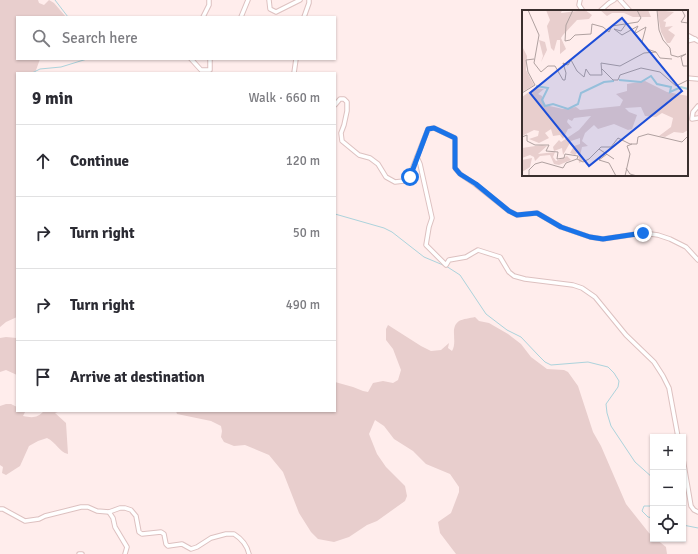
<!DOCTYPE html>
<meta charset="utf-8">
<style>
body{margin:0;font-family:Signika,sans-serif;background:#f2f2f3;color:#2b2b33}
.controls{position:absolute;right:12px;bottom:12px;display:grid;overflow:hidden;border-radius:0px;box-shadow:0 1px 3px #0004}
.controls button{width:36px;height:36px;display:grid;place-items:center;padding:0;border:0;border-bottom:1px solid #e1e1e2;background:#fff;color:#2b2b33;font:20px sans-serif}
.stop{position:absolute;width:12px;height:12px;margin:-9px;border:3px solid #1a73e8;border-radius:50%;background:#fff}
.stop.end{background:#1a73e8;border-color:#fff;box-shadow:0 1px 4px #0008}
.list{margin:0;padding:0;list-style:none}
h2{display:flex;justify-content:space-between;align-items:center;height:52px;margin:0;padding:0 16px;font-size:17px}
h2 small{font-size:13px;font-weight:400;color:#7c7c81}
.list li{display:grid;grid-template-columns:26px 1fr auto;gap:12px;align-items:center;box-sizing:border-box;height:72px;padding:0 16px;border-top:1px solid #e1e1e2}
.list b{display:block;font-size:15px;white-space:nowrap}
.list em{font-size:13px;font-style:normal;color:#7c7c81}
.icon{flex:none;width:22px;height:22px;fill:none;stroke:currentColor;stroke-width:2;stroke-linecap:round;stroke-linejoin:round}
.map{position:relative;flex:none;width:698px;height:554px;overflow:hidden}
.search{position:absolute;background:#fff;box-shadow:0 1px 3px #0004;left:16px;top:16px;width:320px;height:44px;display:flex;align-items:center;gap:10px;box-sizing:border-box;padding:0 14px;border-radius:0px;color:#7c7c81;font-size:15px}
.panel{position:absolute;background:#fff;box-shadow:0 1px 3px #0004;left:16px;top:72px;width:320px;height:340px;border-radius:0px}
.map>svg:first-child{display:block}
.green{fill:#e8cecd}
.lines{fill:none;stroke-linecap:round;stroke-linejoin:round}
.stream{stroke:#acd3dc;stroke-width:1}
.street-casing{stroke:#ddc1c0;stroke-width:5.5}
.street{stroke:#fff;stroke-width:3.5}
.route{stroke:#1a73e8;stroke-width:5}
.inset-river{fill:none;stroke:#acd3dc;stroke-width:2}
.inset-road{fill:none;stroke:#b0a1a0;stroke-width:1}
.view{fill:#1d4ed8;fill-opacity:0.15;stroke:#1d4ed8;stroke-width:2}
.inset-edge{fill:none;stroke:#3a2f2e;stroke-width:2}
</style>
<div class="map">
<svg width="698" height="554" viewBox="0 0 698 554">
<rect width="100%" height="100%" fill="#ffedec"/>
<!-- green -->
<g class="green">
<path d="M0,0H38L39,3L44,5L49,0L54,3L66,17H17V59H40L35,73H17V317L6,322L0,327Z"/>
<path d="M475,317L479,321L489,323L508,334L521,344L531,357L547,369L564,370L568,372L578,386L593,432L601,446L626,504L649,533L653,536V539H656L666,547L667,554H456L440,533L438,522L451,513L459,492V487L450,474L426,464L413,451L394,439L384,426L375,420L369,434L377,454L386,467L405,486L407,496L405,501L377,521L367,525L349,537L334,542L318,539L311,532L299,513L283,472L269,455L245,445L234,446L224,442L221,437L222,431L221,426L211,421L177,414L176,411H335V382L353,387L363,391L368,392L373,383L383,381L393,383L398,380L401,370L393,349L386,340V329L388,325L421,346L431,351L441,350L449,343L448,348L452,351C458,341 449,328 459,321C463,319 470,318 475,317Z"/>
<path d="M6,337L17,338V375L6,370L0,372V338Z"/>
<path d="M6,404H11L17,407V411L25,412L23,416C33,418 37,418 44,411H61L55,413L66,423L68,454C59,452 56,442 47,438L38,441L29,446L20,466L6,475L2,473L3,467L0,465V406Z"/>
</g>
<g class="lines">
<!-- stream -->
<g class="stream">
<path d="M55,0L68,17"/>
<path d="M32,73L40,69L61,67L87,59"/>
<path d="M335,214L384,228L392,232L424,257L443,265"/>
<path d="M446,266L460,275L486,314L507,330L521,337L538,355L545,362L551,365L588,362L608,367L614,373L619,381L618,387L606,404L607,413L611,426L635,462L653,478"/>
<path d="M653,506H644L642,511L648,517L653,518"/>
<path d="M683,525L698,528"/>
</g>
<defs>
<g id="street">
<path d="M269,0L270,9L276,12L300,0"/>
<path d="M580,0L579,5L583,11"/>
<path d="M620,0L630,11"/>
<path d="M600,11L609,3L614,0"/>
<path d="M203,17L209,5V0"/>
<path d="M241,17L248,0"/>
<path d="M304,17L309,3V0"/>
<path d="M687,35L698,41"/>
<path d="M687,41L695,39"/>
<path d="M191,59L201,70H210V59"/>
<path d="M294,73L296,59"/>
<path d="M687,78L698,79"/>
<path d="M335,105L340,99H344L347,102V111L344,125L341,133L342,141L359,155L370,158L378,164L386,177L395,182L404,181L409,177L428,129L434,128L455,138V168L460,174L475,184L509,211L517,215L537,213L561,227L590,237L603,239L643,233L658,235L670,239L686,247L698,260"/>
<path d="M698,106L693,112L692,119L698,118"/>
<path d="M417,157L420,164L432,218L429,227L426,245L446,265L449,260L466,257L478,250L500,257L509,272L514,276L525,279L573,285L582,288L595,297L626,335L654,362L663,376L669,388L678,437"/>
<path d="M683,459L691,506L694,510L698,512"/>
<path d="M0,509H3L25,521L39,519L45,516L81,507H88L97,511L109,512L120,508H125L131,510L136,516L139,532L142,534L161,532L164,534L166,544L168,546L182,544L191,549L197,547L211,538L226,534H234C242,539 247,545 249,554"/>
<path d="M109,512L113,518L115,527L127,547L125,554"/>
<path d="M79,554H82"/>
</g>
</defs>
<!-- street casing -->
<use href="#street" class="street-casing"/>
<!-- street -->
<use href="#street" class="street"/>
</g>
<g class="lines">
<!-- route -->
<path class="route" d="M410,177L428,129L434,128L455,138V168L460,174L476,184L509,211L517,215L537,213L561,227L590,237L603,239L643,233"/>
</g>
<!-- overview -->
<g transform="translate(522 10)">
<rect width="166" height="166" fill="#ffedec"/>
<path d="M24,0H40L39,3L63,0L70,5L67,9L55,10L41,25L39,28L44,39L38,44V30H35L32,41L29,38L25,16L28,10ZM78,0H126L129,7H111L102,3H90L85,6ZM135,0L152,2L141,11L144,12L143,17L151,16L146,20L153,25L148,33H145L139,22ZM17,30L23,32L25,40L19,52L21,46ZM0,36L5,46L4,60L12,75L0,82ZM123,71L145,82L166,86V120L161,123L152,122L143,127L137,126L149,117L151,108L140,103L134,107L123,106L119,97L103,98L107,102L115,105L110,119L106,120L92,114L76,119L72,115L63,123L60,131L66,136L60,137L58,146L61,151L57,153L56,142L53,145L48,143L52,136L58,134V128L49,131L41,145L40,138L32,141L31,137L37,130L39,132L57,120L69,106L52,108L50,111L46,109L45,112L50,118L46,119L41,129L38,125L31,126L29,119L23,123L27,128L17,133L7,129L16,126L17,121L12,120L0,126V87L13,78L22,79L16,84L20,86L23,95L41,99L54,97L58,100L98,96L101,90L94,84L105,81V74ZM20,135L25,136L16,144L33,142L31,147L34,151L45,146L49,150L37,155L32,154L28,145L18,146L13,151L12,147L8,145L0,148V138ZM10,148L8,157L0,162V150Z" fill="#e8cecd"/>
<path class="inset-river" d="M97,70L119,72L129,66L135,74L149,77L148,82L159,77L166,79M14,76L26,78L20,90L23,96L31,94L46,99L56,94L59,83L82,72L92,71"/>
<path class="inset-road" d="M6,0L17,25L12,53L19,62L26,56H33L41,70H43L44,63L41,53L46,55L49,50L55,61L62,67L64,59L68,65H80L79,53L98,56L122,43L134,42L138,48L150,49M51,0L44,15L43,31L48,30L53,25L69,24L70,14L81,17L87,22L90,16L116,12L119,8L115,0M135,0L137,20L141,30L148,38L149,45L156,47L164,44L159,47L161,56H166M160,0L163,6L159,12L166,13M104,14L99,21L92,19L100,25L116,16L112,24L124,17L120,32L125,39L134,42M80,59L91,70H96L98,65L119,58L138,62L154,76L166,70M0,83L13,75L6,62L4,50L12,49M0,127L5,125V131L13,135H27L24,141L36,142L35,149L42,148L43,144L56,146L55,149L44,153L41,158L20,152L13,154L7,160V166M115,134L116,127L126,124L160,132L166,126M77,139L92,149M85,144L77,150L87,153L94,166M55,149L61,152L67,149L79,137H89L96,128L108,134H115M104,158L108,164L115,166M103,166L108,144L105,136L110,134"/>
<path class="view" d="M100,8L160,81L67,156L8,83Z"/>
<rect width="166" height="166" class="inset-edge"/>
</g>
</svg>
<div class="controls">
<button>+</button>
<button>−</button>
<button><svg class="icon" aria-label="locate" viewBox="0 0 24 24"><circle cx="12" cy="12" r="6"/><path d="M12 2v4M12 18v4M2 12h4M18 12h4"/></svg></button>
</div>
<div class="stop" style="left:410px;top:177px"></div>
<div class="stop end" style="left:643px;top:233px"></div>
<div class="search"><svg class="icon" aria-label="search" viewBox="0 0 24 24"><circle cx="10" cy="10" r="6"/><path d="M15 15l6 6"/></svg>Search here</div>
<section class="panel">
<h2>9 min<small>Walk · 660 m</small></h2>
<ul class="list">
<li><svg class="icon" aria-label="ahead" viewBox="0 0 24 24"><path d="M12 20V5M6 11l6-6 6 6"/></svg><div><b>Continue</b></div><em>120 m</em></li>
<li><svg class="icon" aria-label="right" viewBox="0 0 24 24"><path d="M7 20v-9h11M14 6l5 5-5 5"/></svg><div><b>Turn right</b></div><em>50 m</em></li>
<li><svg class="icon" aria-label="right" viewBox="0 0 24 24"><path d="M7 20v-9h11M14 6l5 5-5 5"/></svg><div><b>Turn right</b></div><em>490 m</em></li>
<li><svg class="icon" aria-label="arrive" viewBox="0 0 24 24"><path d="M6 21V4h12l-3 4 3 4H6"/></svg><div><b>Arrive at destination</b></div></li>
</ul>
</section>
</div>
